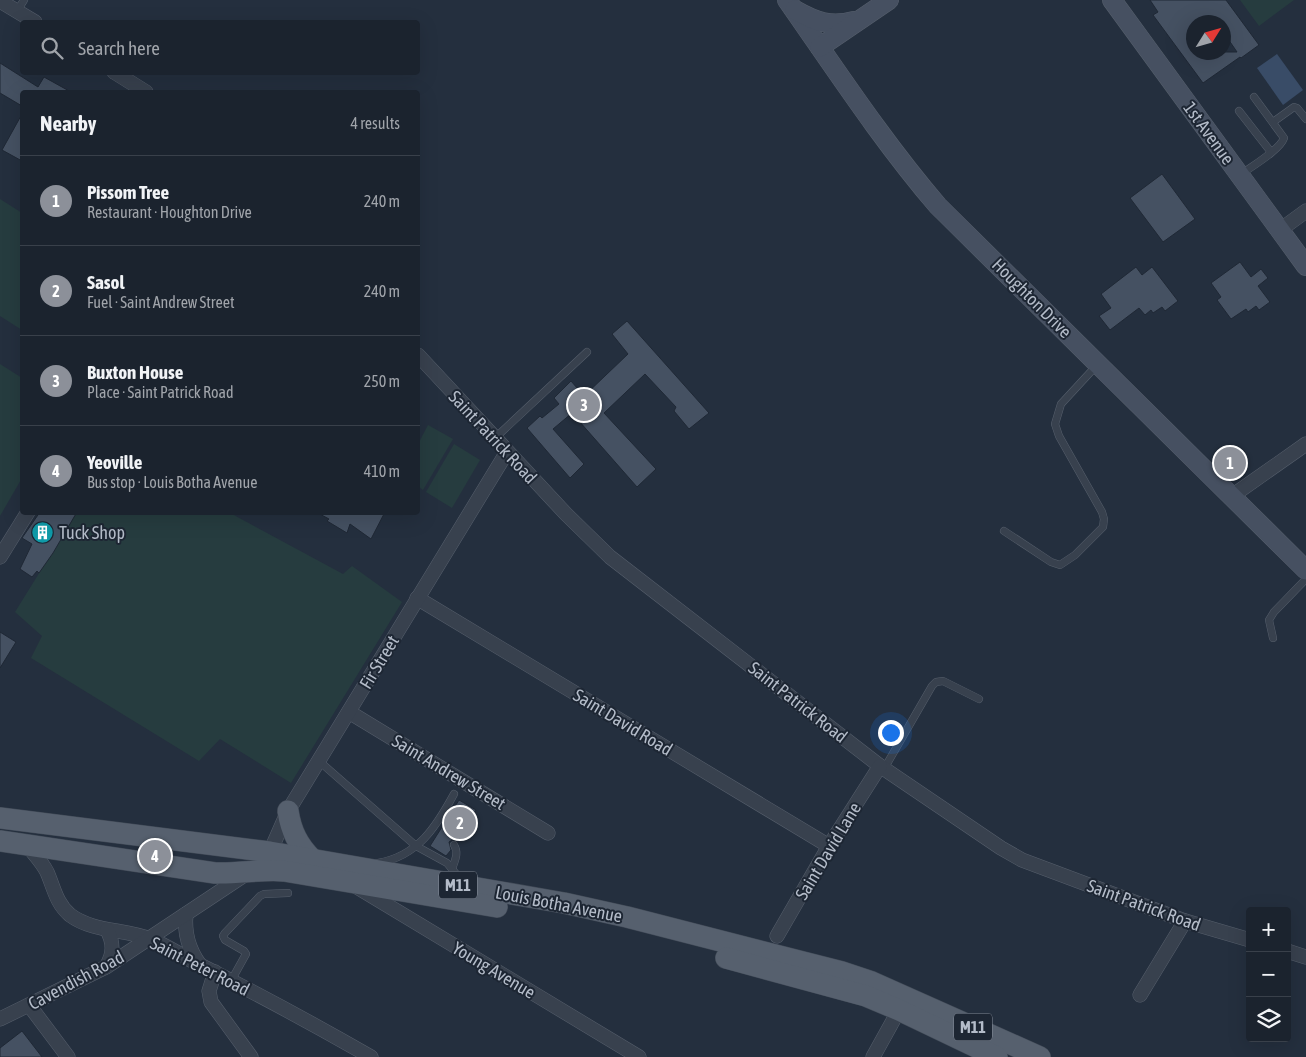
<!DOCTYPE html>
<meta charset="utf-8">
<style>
body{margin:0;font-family:"Asap Condensed",sans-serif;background:#282f3a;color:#f1f3f6}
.controls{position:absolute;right:15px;bottom:15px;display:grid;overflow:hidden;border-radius:5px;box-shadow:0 5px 20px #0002}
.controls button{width:45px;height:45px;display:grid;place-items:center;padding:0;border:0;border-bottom:1px solid #39404a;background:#1b232e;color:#f1f3f6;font:25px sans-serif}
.compass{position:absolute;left:1186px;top:15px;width:45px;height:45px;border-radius:50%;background:#1b232e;box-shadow:0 5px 20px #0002;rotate:53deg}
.you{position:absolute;left:890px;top:732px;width:18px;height:18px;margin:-12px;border:4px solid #fff;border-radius:50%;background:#1a73e8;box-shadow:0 0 0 8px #1a73e833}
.badge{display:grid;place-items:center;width:32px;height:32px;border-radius:50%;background:#8c9099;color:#fff;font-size:16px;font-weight:700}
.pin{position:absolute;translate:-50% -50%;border:2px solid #fff;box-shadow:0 1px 5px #0006}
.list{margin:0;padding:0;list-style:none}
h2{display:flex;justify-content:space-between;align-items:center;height:65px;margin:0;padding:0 20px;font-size:21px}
h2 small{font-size:16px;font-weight:400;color:#a0a4aa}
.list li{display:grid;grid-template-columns:32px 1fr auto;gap:15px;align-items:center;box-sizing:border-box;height:90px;padding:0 20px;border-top:1px solid #39404a}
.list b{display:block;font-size:19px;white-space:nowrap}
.list p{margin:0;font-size:16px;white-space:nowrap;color:#a0a4aa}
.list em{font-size:16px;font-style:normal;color:#a0a4aa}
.icon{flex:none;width:28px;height:28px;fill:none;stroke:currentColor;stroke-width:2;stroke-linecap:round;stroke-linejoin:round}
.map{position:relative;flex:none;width:1306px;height:1057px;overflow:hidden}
.search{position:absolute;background:#1b232e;box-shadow:0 5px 20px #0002;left:20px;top:20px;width:400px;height:55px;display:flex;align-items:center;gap:12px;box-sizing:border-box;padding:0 18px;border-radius:5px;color:#a0a4aa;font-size:19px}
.panel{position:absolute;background:#1b232e;box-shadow:0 5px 20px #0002;left:20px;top:90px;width:400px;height:425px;border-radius:5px}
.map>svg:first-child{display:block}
.green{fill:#263c3f}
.water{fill:#394c67}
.building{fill:#455162;stroke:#1f2835;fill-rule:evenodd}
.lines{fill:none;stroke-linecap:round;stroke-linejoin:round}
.lane-casing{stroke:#565f6c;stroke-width:8}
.street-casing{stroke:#565f6c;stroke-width:15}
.secondary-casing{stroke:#565f6c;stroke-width:20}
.primary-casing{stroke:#414a57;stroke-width:22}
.lane{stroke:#38414e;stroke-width:7}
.street{stroke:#38414e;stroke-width:14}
.secondary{stroke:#465061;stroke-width:19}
.primary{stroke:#56606e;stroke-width:21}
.labels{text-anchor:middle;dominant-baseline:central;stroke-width:4;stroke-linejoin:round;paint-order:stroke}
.shield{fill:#1d2633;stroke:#878f9c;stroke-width:1}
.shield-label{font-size:16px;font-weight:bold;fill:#b4bcc9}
.street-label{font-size:18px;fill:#b4bcc9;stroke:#1d2633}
.poi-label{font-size:18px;fill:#b4bcc9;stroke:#1d2633;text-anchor:start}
</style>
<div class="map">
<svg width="1306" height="1057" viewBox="0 0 1306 1057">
<rect width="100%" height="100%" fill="#242f3e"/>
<!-- green -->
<g class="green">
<path d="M1240,0H1294L1259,26Z"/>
<path d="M0,199L22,213V330L0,316Z"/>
<path d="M0,364L22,378V478L0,516Z"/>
<path d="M428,425L453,439L423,490L418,486V444Z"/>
<path d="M454,444L480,460L452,508L426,492Z"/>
<path d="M77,512L230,513L343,574L352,566L402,602L291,783L220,739L199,761L31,658L42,636L15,612Z"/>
</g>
<!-- water -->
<path class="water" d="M1277,54L1303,90L1283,105L1257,68Z"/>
<!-- building -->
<g class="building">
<path d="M1150,0H1226L1259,45L1241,58L1240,57L1203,83L1153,15L1158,12ZM1194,22H1224V33L1237,52H1194Z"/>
<path d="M0,63L38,87L44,77L71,92H22V106L0,93Z"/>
<path d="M22,114V161L2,150Z"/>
<path d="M1162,174L1195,219L1163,242L1130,198Z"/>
<path d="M1240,262L1251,277L1261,269L1268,278L1258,286L1270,302L1259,310L1256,306L1248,312L1246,309L1231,319L1217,300L1221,297L1211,283Z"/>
<path d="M1136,267L1142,275L1152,267L1178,301L1165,311L1162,307L1153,313L1151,310L1145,315L1139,308L1110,330L1099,316L1111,308L1101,294Z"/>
<path d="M627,321L709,413L689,429L674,411L676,407L645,374L604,413L656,469L637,487L572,413L553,429L584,464L570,478L527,428L540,416L542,418L559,404L554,398L571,381L584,396L628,354L612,334Z"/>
<path d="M40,512H77L53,553L39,573L37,571L32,577L20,569L32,544L22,538Z"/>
<path d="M316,512H385L371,539L350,524L347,533L327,521L329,519Z"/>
<path d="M0,632L16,642L0,668Z"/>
<path d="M459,800L476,810L457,841L452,840L449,842L451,850L446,856L430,846Z"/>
<path d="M22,1031L42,1057H0V1048Z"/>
</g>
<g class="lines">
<defs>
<g id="lane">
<path d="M17,11L24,0"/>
<path d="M1239,111L1271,152"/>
<path d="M1273,122L1294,107L1297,108L1306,119"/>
<path d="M1240,175C1252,166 1280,150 1284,138L1254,97"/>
<path d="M495,438L587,352"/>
<path d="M1004,531L1051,562L1060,565L1075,555L1103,527L1104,519L1102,512L1059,436L1055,424L1061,404L1097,365"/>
<path d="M1273,638L1269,620L1274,612L1306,579"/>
<path d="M319,761L416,846L447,863L462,881"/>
<path d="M884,769L932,686L936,682L943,681L979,699"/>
<path d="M378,863C418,856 436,827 454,794"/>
<path d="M452,869C455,860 459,853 454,845"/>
<path d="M231,981L246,954L244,951L225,940L223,936L225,933L260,896L264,894L288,893"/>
</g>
<g id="street">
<path d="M0,1L35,22"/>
<path d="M114,72L146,92"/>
<path d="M1280,230L1306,211"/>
<path d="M418,355L566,514L610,557L880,766L1001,848L1022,860L1185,921L1250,940"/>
<path d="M1232,496L1306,444"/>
<path d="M0,557L28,512"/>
<path d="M417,598L829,846"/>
<path d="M349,712L548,833"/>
<path d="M27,845C34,854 42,862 47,872C54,888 56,903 70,915C93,932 124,929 150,939C167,945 183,957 200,965C258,994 315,1025 371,1057"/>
<path d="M264,858L270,852L288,811L507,452"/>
<path d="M357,887L639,1057"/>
<path d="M186,914C184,933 189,950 200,965"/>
<path d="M777,936L829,846L880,766"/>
<path d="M1287,951L1306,957"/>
<path d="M106,967C114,954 114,943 107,930"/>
<path d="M215,972L209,991L211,1002L251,1057"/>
<path d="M1140,995L1185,921"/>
<path d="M29,1005L68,1057"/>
<path d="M0,1019L106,967L246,874"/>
<path d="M873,1057L899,1010"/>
</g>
<g id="secondary">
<path d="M787,0C836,70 883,142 938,206L1306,570"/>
<path d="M1112,0L1306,266"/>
<path d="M795,10C816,22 831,27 854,21"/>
<path d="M820,47L889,0"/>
</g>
<g id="primary">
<path d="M288,811C291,831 298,845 312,859"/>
<path d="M0,818L270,852L564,903L627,917L842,972L872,982L1040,1057"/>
<path d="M0,841L215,873C238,874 261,869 284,871L497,907"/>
<path d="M726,958L866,996L899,1010L997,1057"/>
</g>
</defs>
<!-- lane casing -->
<use href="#lane" class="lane-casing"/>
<!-- street casing -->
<use href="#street" class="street-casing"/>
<!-- secondary casing -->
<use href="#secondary" class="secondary-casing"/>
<!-- primary casing -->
<use href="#primary" class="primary-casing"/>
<!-- lane -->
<use href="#lane" class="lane"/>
<!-- street -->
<use href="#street" class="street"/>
<!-- secondary -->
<use href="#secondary" class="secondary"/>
<!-- primary -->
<use href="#primary" class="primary"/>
</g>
<!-- icons -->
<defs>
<symbol id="building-disc" viewBox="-11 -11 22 22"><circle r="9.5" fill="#0f9aa8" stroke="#1d2633"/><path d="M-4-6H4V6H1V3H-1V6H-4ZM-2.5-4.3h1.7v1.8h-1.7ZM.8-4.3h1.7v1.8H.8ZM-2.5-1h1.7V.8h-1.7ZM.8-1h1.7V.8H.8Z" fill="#fff"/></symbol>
</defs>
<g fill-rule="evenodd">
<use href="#building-disc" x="30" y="520" width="25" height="25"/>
</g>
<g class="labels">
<!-- shield labels -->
<g class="shield">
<rect x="439" y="871.5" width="38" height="27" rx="4"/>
<rect x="954" y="1013.5" width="38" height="27" rx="4"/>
</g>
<g class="shield-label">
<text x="458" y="885">M11</text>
<text x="973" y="1027">M11</text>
</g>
<!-- street labels -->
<g class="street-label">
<text transform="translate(1209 133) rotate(54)">1st Avenue</text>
<text transform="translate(1032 298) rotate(45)">Houghton Drive</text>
<text transform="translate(493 437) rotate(47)">Saint Patrick Road</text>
<text transform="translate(379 662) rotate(-59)">Fir Street</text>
<text transform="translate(798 702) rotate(38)">Saint Patrick Road</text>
<text transform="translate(623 722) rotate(31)">Saint David Road</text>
<text transform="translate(449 772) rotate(31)">Saint Andrew Street</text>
<text transform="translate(828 851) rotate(-59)">Saint David Lane</text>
<text transform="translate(559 904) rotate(11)">Louis Botha Avenue</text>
<text transform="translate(1144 905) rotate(20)">Saint Patrick Road</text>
<text transform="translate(200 966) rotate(27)">Saint Peter Road</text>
<text transform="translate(494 970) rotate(31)">Young Avenue</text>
<text transform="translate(76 980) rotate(-28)">Cavendish Road</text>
</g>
<!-- poi labels -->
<g class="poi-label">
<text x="59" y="532">Tuck Shop</text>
</g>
</g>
</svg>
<div class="controls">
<button>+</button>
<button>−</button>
<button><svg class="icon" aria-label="layers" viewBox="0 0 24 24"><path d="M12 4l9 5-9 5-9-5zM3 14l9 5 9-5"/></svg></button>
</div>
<svg class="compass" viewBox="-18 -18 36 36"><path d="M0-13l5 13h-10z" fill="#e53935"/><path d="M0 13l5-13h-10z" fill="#a0a4aa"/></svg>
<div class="you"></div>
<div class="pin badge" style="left:1230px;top:463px">1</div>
<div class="pin badge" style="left:460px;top:823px">2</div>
<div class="pin badge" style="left:584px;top:405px">3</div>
<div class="pin badge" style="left:155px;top:856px">4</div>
<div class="search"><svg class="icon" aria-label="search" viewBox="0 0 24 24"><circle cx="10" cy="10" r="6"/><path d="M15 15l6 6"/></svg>Search here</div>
<section class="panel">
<h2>Nearby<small>4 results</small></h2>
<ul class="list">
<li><span class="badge">1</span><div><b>Pissom Tree</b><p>Restaurant · Houghton Drive</p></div><em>240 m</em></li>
<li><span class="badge">2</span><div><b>Sasol</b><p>Fuel · Saint Andrew Street</p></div><em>240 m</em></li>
<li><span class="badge">3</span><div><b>Buxton House</b><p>Place · Saint Patrick Road</p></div><em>250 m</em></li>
<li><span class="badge">4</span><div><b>Yeoville</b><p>Bus stop · Louis Botha Avenue</p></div><em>410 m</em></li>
</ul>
</section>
</div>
